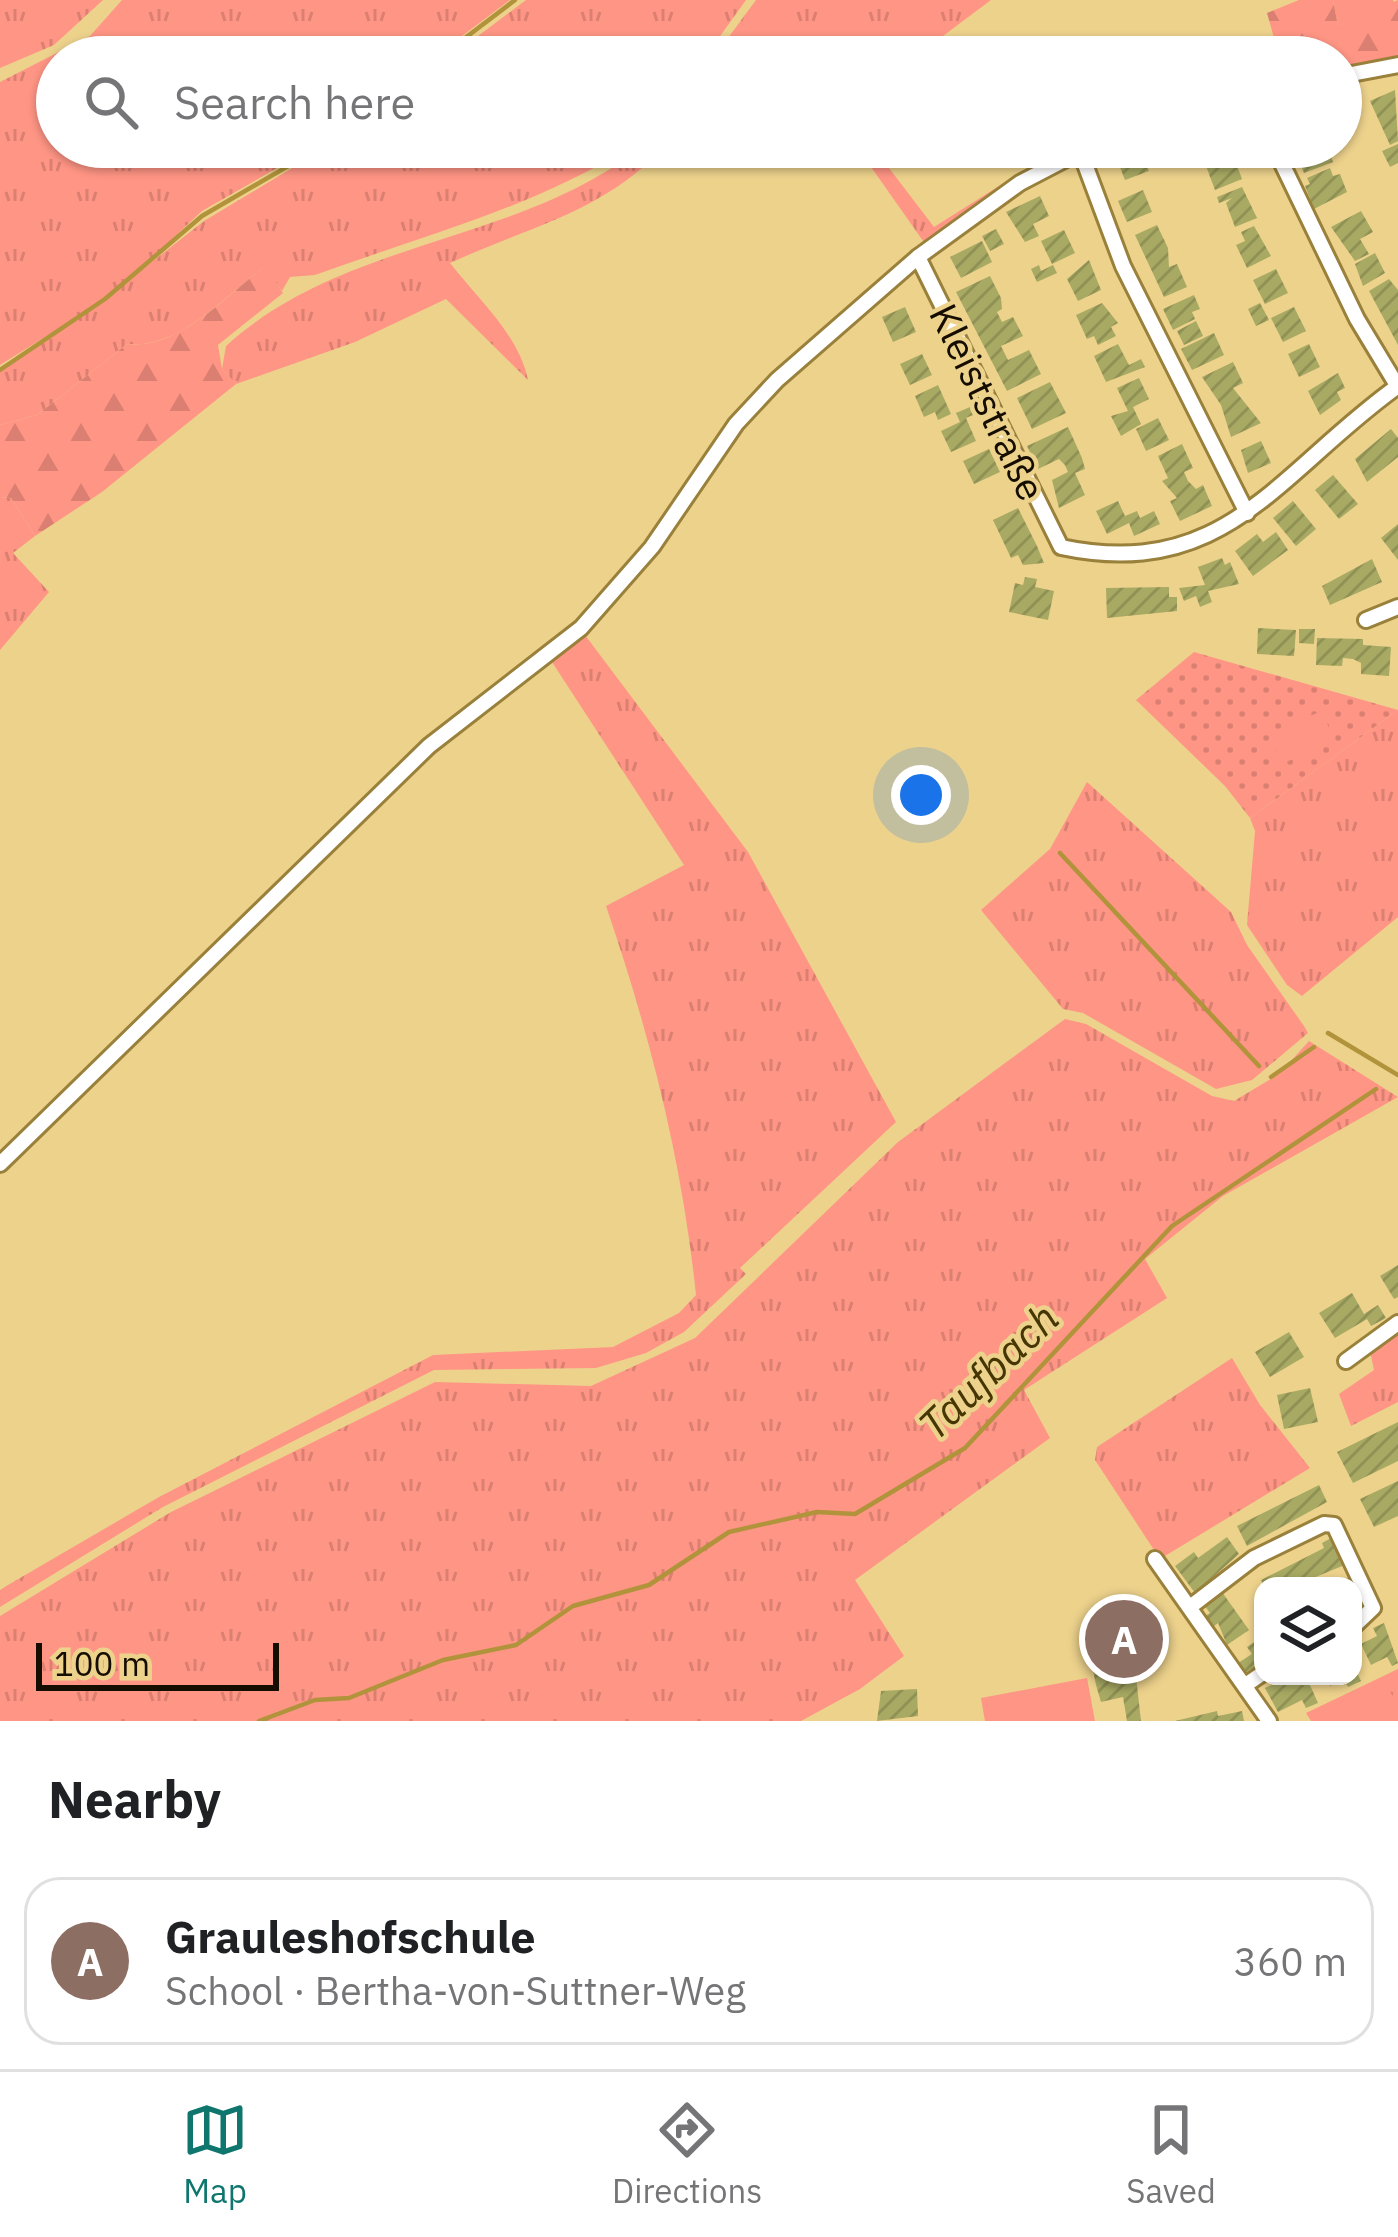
<!DOCTYPE html>
<meta charset="utf-8">
<style>
body{margin:0;font-family:"IBM Plex Sans",sans-serif;background:#f2f2f2;color:#202124}
.controls{position:absolute;right:36px;bottom:36px;display:grid;overflow:hidden;border-radius:24px;box-shadow:0 3px 9px #0004}
.controls button{width:108px;height:108px;display:grid;place-items:center;padding:0;border:0;border-bottom:3px solid #e0e0e0;background:#fff;color:#202124;font:60px sans-serif}
.scale{position:absolute;left:36px;bottom:30px;width:243px;box-sizing:border-box;padding-left:12px;border:6px solid #140d00;border-top:0;font-size:33px;line-height:42px;white-space:nowrap;color:#140d00;-webkit-text-stroke:9px #edd28c;paint-order:stroke}
.you{position:absolute;left:921px;top:795px;width:42px;height:42px;margin:-30px;border:9px solid #fff;border-radius:50%;background:#1a73e8;box-shadow:0 0 0 18px #1a73e833}
.badge{display:grid;place-items:center;width:78px;height:78px;border-radius:50%;background:#0f766e;color:#fff;font-size:39px;font-weight:700}
.pin{position:absolute;translate:-50% -50%;border:6px solid #fff;box-shadow:0 3px 12px #0006}
.list{margin:0;padding:0;list-style:none}
h2{display:flex;justify-content:space-between;align-items:center;height:156px;margin:0;padding:0 48px;font-size:51px}
h2 small{font-size:39px;font-weight:400;color:#757577}
.list li{display:grid;grid-template-columns:78px 1fr auto;gap:36px;align-items:center;box-sizing:border-box;height:168px;margin:0 24px 24px;padding:0 24px;border:3px solid #e0e0e0;border-radius:36px}
.list b{display:block;font-size:45px;white-space:nowrap}
.list p{margin:0;font-size:39px;white-space:nowrap;color:#757577}
.list em{font-size:39px;font-style:normal;color:#757577}
.icon{flex:none;width:66px;height:66px;fill:none;stroke:currentColor;stroke-width:2;stroke-linecap:round;stroke-linejoin:round}
.map{position:relative;flex:none;width:1398px;height:1721px;overflow:hidden}
.search{position:absolute;background:#fff;box-shadow:0 3px 9px #0004;left:36px;right:36px;top:36px;height:132px;display:flex;align-items:center;gap:30px;box-sizing:border-box;padding:0 42px;border-radius:66px;color:#757577;font-size:45px}
.sheet{height:348px;background:#fff}
nav{display:flex;justify-content:space-around;align-items:center;box-sizing:border-box;height:168px;border-top:3px solid #e0e0e0;background:#fff;font-size:33px;color:#757577}
nav a{display:grid;justify-items:center;gap:6px}
nav .on{color:#0f766e}
.map>svg:first-child{display:block}
.grass{fill:url(#grass-tufts)}
.forest{fill:url(#forest-firs)}
.park{fill:url(#park-dots)}
.garden{fill:#ff9585}
.lines{fill:none;stroke-linecap:round;stroke-linejoin:round}
.stream{stroke:#b1933b;stroke-width:4.5}
.building{fill:url(#building-hatch)}
.minor-casing{stroke:#99803b;stroke-width:20}
.minor{stroke:#fff;stroke-width:14}
.labels{text-anchor:middle;dominant-baseline:central;stroke-width:9;stroke-linejoin:round;paint-order:stroke}
.street-label{font-size:39px;fill:#140d00;stroke:#edd28c}
.water-label{font-size:42px;font-style:italic;fill:#463603;stroke:#edd28c}
</style>
<div class="map">
<svg width="1398" height="1721" viewBox="0 0 1398 1721">
<defs>
<pattern id="grass-tufts" width="24" height="20" patternUnits="userSpaceOnUse" patternTransform="scale(3)"><rect width="24" height="20" fill="#ff9585"/><path d="M3 7l-1-3M5 7V3M7 7l1-3M15 17l-1-3M17 17v-4M19 17l1-3" fill="none" stroke="#da7f71"/></pattern>
<pattern id="forest-firs" width="22" height="20" patternUnits="userSpaceOnUse" patternTransform="scale(3)"><rect width="22" height="20" fill="#ff9585"/><path d="M5 1l3.5 6h-7zM16 11l3.5 6h-7z" fill="#da7f71"/></pattern>
<pattern id="park-dots" width="8" height="8" patternUnits="userSpaceOnUse" patternTransform="scale(3)"><rect width="8" height="8" fill="#ff9585"/><path d="M2 2h.1M6 6h.1" fill="none" stroke="#da7f71" stroke-width="1.8" stroke-linecap="round"/></pattern>
<pattern id="building-hatch" width="6" height="6" patternUnits="userSpaceOnUse" patternTransform="scale(3)"><rect width="6" height="6" fill="#a8aa63"/><path d="M-1 1l2-2M0 6l6-6M5 7l2-2" fill="none" stroke="#909154"/></pattern>
</defs>
<rect width="100%" height="100%" fill="#edd28c"/>
<!-- grass -->
<g class="grass">
<path d="M0,0H103L54,45L0,68Z"/>
<path d="M122,0H510L434,57H57V147H314L202,211L125,283L204,221L327,147H629C536,207 419,237 315,275L290,277L282,291L264,267C225,296 178,350 127,344L37,415L0,425V372L74,319L0,365V82L90,36Z"/>
<path d="M526,0H746L705,57H450Z"/>
<path d="M756,0H991L915,57H777L767,44L754,57H714Z"/>
<path d="M1333,0H1393L1395,4L1338,26Z"/>
<path d="M641,147H665C599,214 533,225 450,263C478,299 519,335 528,380L446,299L355,342L236,384L222,369L226,346C344,238 520,244 641,147Z"/>
<path d="M857,147H873L934,227L1061,147H1086L928,248Z"/>
<path d="M0,497L11,498L35,536L13,553L49,592L0,650Z"/>
<path d="M585,635L748,852L896,1122L740,1268L746,1274L684,1332L646,1353L596,1368L434,1370L163,1507L0,1607V1590L8,1585L159,1497L433,1355L613,1347L679,1313L696,1295C682,1160 650,1035 606,906L684,865L552,662Z"/>
<path d="M1398,710V917L1302,996L1287,985L1247,925L1255,831L1250,818Z"/>
<path d="M1087,782L1231,912L1247,945L1304,1026L1308,1033L1252,1080L1216,1089L1083,1013L1063,1009L981,910L1050,849Z"/>
<path d="M1065,1019L1086,1024L1212,1096L1234,1101L1279,1074L1309,1041L1398,1097L1223,1196L1145,1259L1167,1298L1024,1390L1050,1438L855,1580L904,1656L860,1689L801,1721H0V1616L171,1512L435,1382L591,1386L695,1338L898,1142Z"/>
<path d="M1398,1329V1402L1351,1426L1339,1394L1374,1370L1369,1346Z"/>
<path d="M1232,1358L1260,1405L1310,1468L1160,1559L1095,1460L1097,1447Z"/>
<path d="M1398,1669V1721H1311L1306,1713Z"/>
</g>
<!-- forest -->
<g class="forest">
<path d="M1299,0H1333L1338,26L1398,0V63L1341,74V57H1265L1278,52L1267,13Z"/>
<path d="M265,266L283,293L218,345L222,369L236,384L102,492L35,536L11,498L0,497V425L37,415L127,344C178,350 226,296 265,266Z"/>
</g>
<!-- park -->
<path class="park" d="M1194,652L1398,710L1250,818L1225,786L1136,700Z"/>
<!-- garden -->
<g class="garden">
<path d="M1322,711L1335,742L1281,764L1268,733Z"/>
<path d="M1087,1678L1095,1721H985L981,1698Z"/>
<path d="M1386,1683L1398,1707V1721H1335L1330,1711Z"/>
</g>
<g class="lines">
<!-- stream -->
<g class="stream">
<path d="M440,57L515,0"/>
<path d="M0,370L105,299L202,216L321,147"/>
<path d="M1060,853L1259,1066"/>
<path d="M1328,1033L1398,1075"/>
<path d="M1271,1077L1314,1047"/>
<path d="M259,1721L315,1700L349,1698L443,1660L516,1645L573,1606L649,1585L729,1532L817,1512L855,1514L965,1448L1172,1226L1376,1089"/>
</g>
</g>
<!-- building -->
<g class="building">
<path d="M1395,90L1398,141L1390,145L1370,101Z"/>
<path d="M1398,144V163L1390,167L1382,151Z"/>
<path d="M1305,147H1328L1333,162L1304,173L1295,151Z"/>
<path d="M1140,148L1149,171L1125,180L1116,157Z"/>
<path d="M1233,155L1242,179L1215,190L1206,166Z"/>
<path d="M1330,168L1333,176L1340,174L1347,192L1314,209L1305,186L1310,184L1307,178Z"/>
<path d="M1242,187L1257,218L1235,227L1226,203L1232,198L1219,203L1217,197Z"/>
<path d="M1143,190L1152,212L1127,222L1118,201Z"/>
<path d="M1040,196L1049,216L1033,224L1039,236L1025,242L1006,212Z"/>
<path d="M1361,211L1373,232L1360,239L1369,254L1355,261L1331,227Z"/>
<path d="M1157,225L1168,248L1169,267L1177,264L1187,287L1164,297L1135,235Z"/>
<path d="M1254,226L1271,256L1247,268L1236,245L1245,241L1241,232Z"/>
<path d="M996,229L1004,244L990,251L982,236Z"/>
<path d="M1064,230L1075,253L1052,264L1041,241Z"/>
<path d="M982,241L992,262L961,278L950,257Z"/>
<path d="M1375,253L1385,273L1363,286L1355,264Z"/>
<path d="M1089,260L1101,290L1078,301L1067,279Z"/>
<path d="M1039,265L1041,271L1053,265L1057,273L1037,282L1031,269Z"/>
<path d="M1276,269L1288,293L1265,304L1253,280Z"/>
<path d="M990,276L1001,298L1002,309L997,312L1002,322L1013,317L1023,336L1001,346L1008,360L1029,350L1041,374L1007,391L956,292Z"/>
<path d="M1389,279L1398,290V345L1369,291Z"/>
<path d="M1194,295L1200,309L1192,312L1195,319L1173,330L1163,309Z"/>
<path d="M1102,303L1118,323L1111,327L1116,336L1098,345L1094,336L1087,339L1076,315Z"/>
<path d="M1260,303L1269,320L1256,326L1248,309Z"/>
<path d="M905,307L916,332L893,342L882,317Z"/>
<path d="M1294,307L1306,331L1283,342L1271,318Z"/>
<path d="M1196,321L1203,336L1184,345L1177,331Z"/>
<path d="M1214,333L1224,355L1192,370L1181,349Z"/>
<path d="M1118,344L1129,365L1141,359L1145,367L1106,382L1094,356Z"/>
<path d="M1309,344L1320,367L1299,377L1288,354Z"/>
<path d="M922,354L932,375L910,385L900,364Z"/>
<path d="M1233,362L1243,383L1233,388L1261,423L1231,437L1221,405L1202,377Z"/>
<path d="M1338,373L1345,388L1337,392L1341,400L1320,415L1308,391Z"/>
<path d="M1139,378L1149,399L1133,407L1141,424L1121,436L1111,416L1128,411L1117,388Z"/>
<path d="M1050,382L1066,413L1032,429L1017,398Z"/>
<path d="M938,385L951,414L938,420L935,412L924,417L915,396Z"/>
<path d="M970,407L973,415L966,418L976,441L951,452L941,431L960,422L956,413Z"/>
<path d="M1158,418L1169,440L1146,451L1136,429Z"/>
<path d="M1068,427L1082,458L1085,469L1075,473L1085,495L1059,508L1052,480L1068,472L1065,465L1059,459L1038,469L1027,446Z"/>
<path d="M1391,429L1398,438V457L1367,482L1355,459Z"/>
<path d="M1261,441L1271,463L1248,473L1241,450Z"/>
<path d="M1182,444L1193,468L1184,472L1188,481L1196,489L1203,485L1212,506L1180,521L1170,501L1177,498L1162,481L1168,478L1158,456Z"/>
<path d="M989,449L1000,472L974,484L963,461Z"/>
<path d="M1333,475L1358,504L1339,519L1315,490Z"/>
<path d="M1118,501L1125,516L1137,511L1140,518L1154,511L1160,524L1134,536L1129,523L1107,534L1096,511Z"/>
<path d="M1293,501L1316,529L1296,546L1273,518Z"/>
<path d="M1018,508L1037,546L1044,563L1023,565L1018,555L1011,558L993,520Z"/>
<path d="M1398,524V560L1381,538Z"/>
<path d="M1276,532L1288,550L1253,576L1235,551L1257,534L1263,542Z"/>
<path d="M1222,558L1225,565L1230,562L1239,584L1208,591L1212,602L1200,607L1196,596L1184,601L1179,588L1205,585L1198,567Z"/>
<path d="M1372,559L1382,582L1330,605L1322,586Z"/>
<path d="M1025,577L1037,579L1035,587L1054,591L1048,620L1009,612L1015,583L1023,585Z"/>
<path d="M1169,587V597H1177V611L1107,618L1106,588Z"/>
<path d="M1258,628L1296,630L1294,656L1257,654Z"/>
<path d="M1299,629H1315L1314,644L1299,643Z"/>
<path d="M1317,638L1363,639V645L1391,647L1389,676L1361,674V663L1353,659L1343,658L1342,666L1316,665Z"/>
<path d="M1398,1265V1297L1394,1299L1380,1276Z"/>
<path d="M1352,1293L1364,1314L1378,1305L1386,1318L1371,1326L1367,1319L1335,1338L1319,1313Z"/>
<path d="M1289,1332L1304,1357L1270,1377L1255,1352Z"/>
<path d="M1310,1388L1318,1422L1284,1429L1277,1395Z"/>
<path d="M1398,1422V1461L1353,1483L1337,1452Z"/>
<path d="M1398,1481V1516L1374,1527L1360,1499Z"/>
<path d="M1319,1485L1327,1502L1247,1546L1237,1526Z"/>
<path d="M1227,1537L1239,1554L1195,1593L1175,1566L1194,1552L1198,1558Z"/>
<path d="M1333,1537L1347,1564L1294,1586H1264L1261,1580L1324,1548L1322,1543Z"/>
<path d="M1349,1577L1364,1609L1353,1622V1586L1339,1582Z"/>
<path d="M1222,1592L1249,1630L1227,1645L1218,1623L1213,1627L1205,1616L1210,1613L1204,1605Z"/>
<path d="M1384,1623L1398,1663L1392,1666L1387,1657L1371,1665L1361,1644L1377,1636L1373,1628Z"/>
<path d="M1259,1639L1263,1662L1245,1673L1238,1663L1252,1654L1247,1647Z"/>
<path d="M1121,1649L1133,1650L1141,1721H1127L1123,1697L1101,1702L1096,1685L1090,1655Z"/>
<path d="M1353,1665L1361,1681L1348,1687L1344,1679L1330,1686L1325,1676H1353Z"/>
<path d="M1291,1676H1306L1318,1703L1306,1708L1302,1700L1278,1712L1265,1688Z"/>
<path d="M917,1689L918,1716L877,1721L881,1691Z"/>
<path d="M1217,1711L1218,1716L1242,1711L1244,1721H1175Z"/>
</g>
<g class="lines">
<defs>
<g id="minor">
<path d="M1341,76L1398,65"/>
<path d="M1274,147L1357,319L1398,387"/>
<path d="M1080,151L1123,266L1247,513"/>
<path d="M918,257L1061,547C1226,582 1279,471 1398,386"/>
<path d="M1366,620L1398,607"/>
<path d="M0,1164L429,746L581,628L652,547L736,424L777,380L918,257L1020,183L1089,147"/>
<path d="M1346,1361L1398,1323"/>
<path d="M1155,1559L1269,1721"/>
<path d="M1190,1607L1254,1558L1324,1524L1334,1525L1373,1608L1353,1627"/>
<path d="M1247,1684L1263,1673"/>
</g>
</defs>
<!-- minor casing -->
<use href="#minor" class="minor-casing"/>
<!-- minor -->
<use href="#minor" class="minor"/>
</g>
<g class="labels">
<!-- street labels -->
<g class="street-label">
<text transform="translate(988 402) rotate(64)">Kleiststraße</text>
</g>
<!-- water labels -->
<g class="water-label">
<text transform="translate(988 1371) rotate(-44)">Taufbach</text>
</g>
</g>
</svg>
<div class="controls">
<button><svg class="icon" aria-label="layers" viewBox="0 0 24 24"><path d="M12 4l9 5-9 5-9-5zM3 14l9 5 9-5"/></svg></button>
</div>
<div class="scale">100 m</div>
<div class="you"></div>
<div class="pin badge" style="left:1124px;top:1639px;background:#8d6e63">A</div>
<div class="search"><svg class="icon" aria-label="search" viewBox="0 0 24 24"><circle cx="10" cy="10" r="6"/><path d="M15 15l6 6"/></svg>Search here</div>
</div>
<section class="sheet">
<h2>Nearby<small></small></h2>
<ul class="list">
<li><span class="badge" style="background:#8d6e63">A</span><div><b>Grauleshofschule</b><p>School · Bertha-von-Suttner-Weg</p></div><em>360 m</em></li>
</ul>
</section>
<nav>
<a class="on"><svg class="icon" aria-label="map" viewBox="0 0 24 24"><path d="M3 6l6-2 6 2 6-2v14l-6 2-6-2-6 2zM9 4v14M15 6v14"/></svg>Map</a>
<a><svg class="icon" aria-label="directions" viewBox="0 0 24 24"><path d="M12 3l9 9-9 9-9-9zM9 14v-3h6M13 9l2 2-2 2"/></svg>Directions</a>
<a><svg class="icon" aria-label="saved" viewBox="0 0 24 24"><path d="M7 4h10v16l-5-4-5 4z"/></svg>Saved</a>
</nav>
